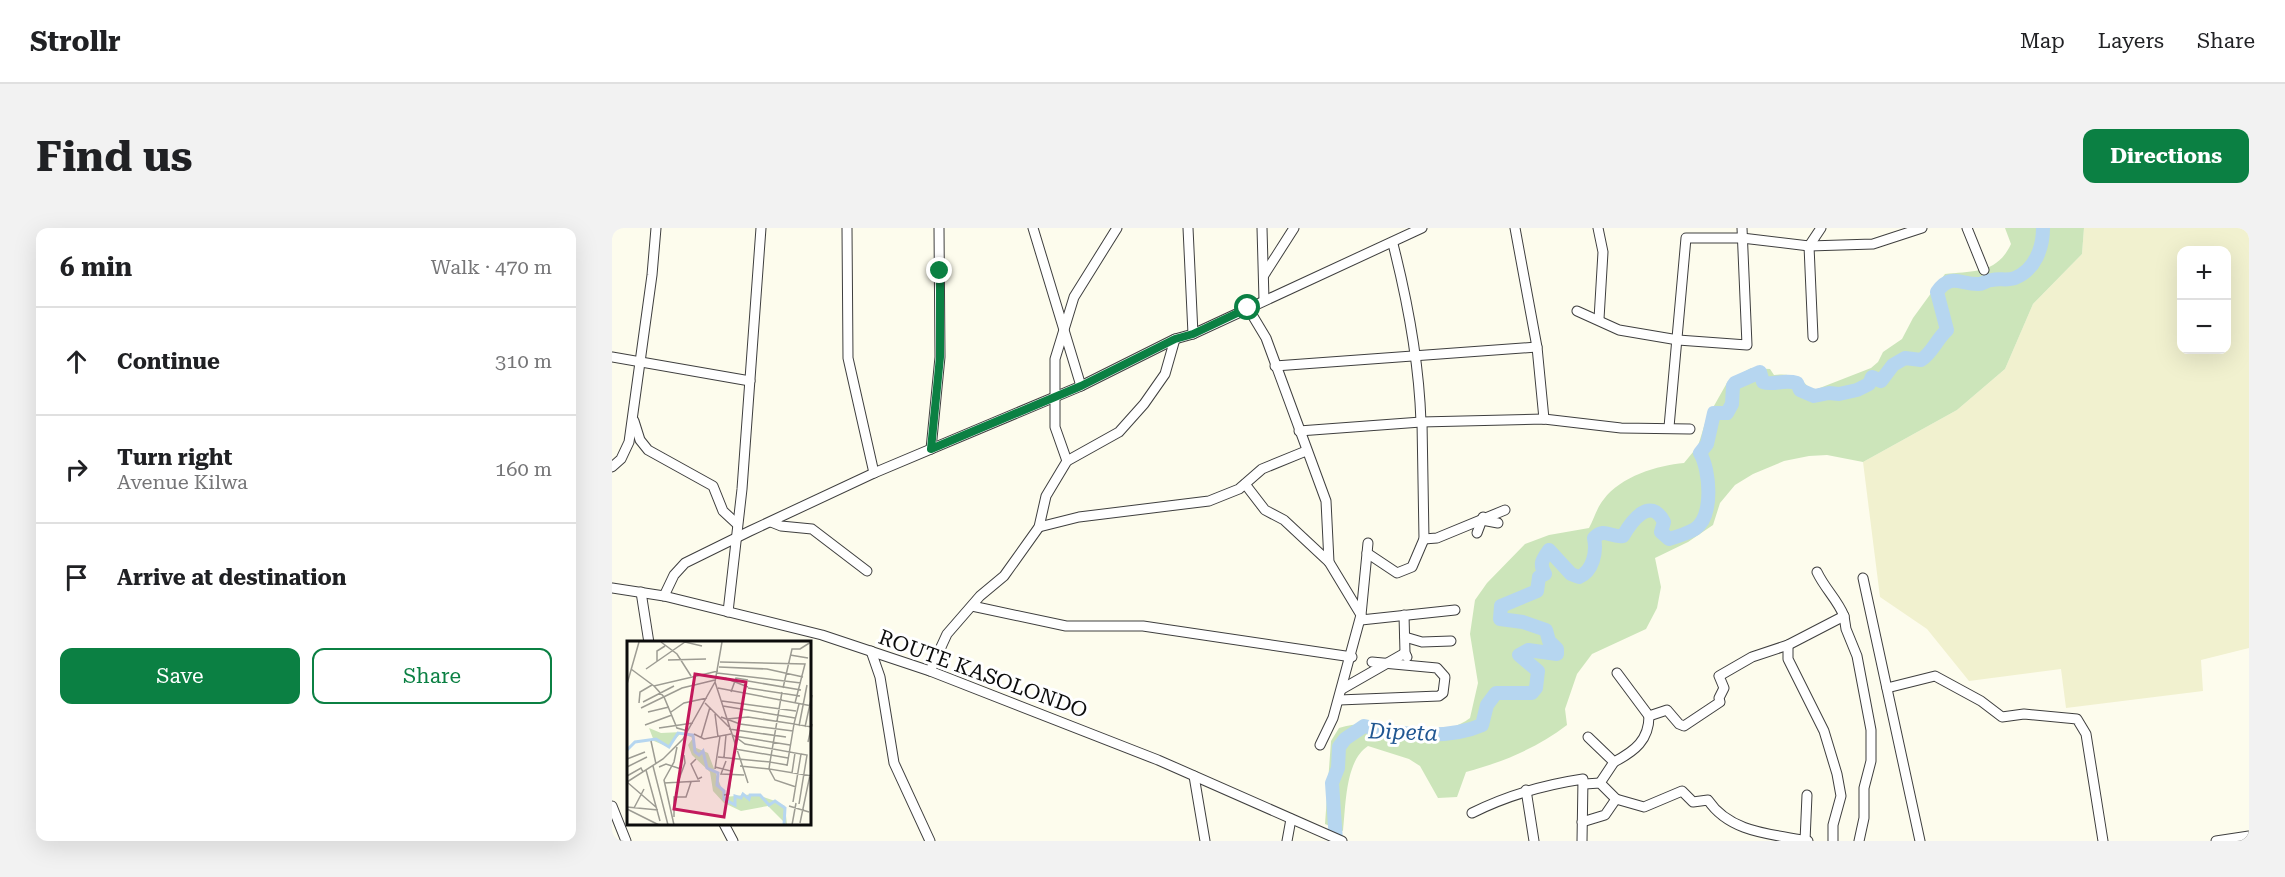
<!DOCTYPE html>
<meta charset="utf-8">
<style>
body{margin:0;font-family:"Roboto Serif",serif;background:#f2f2f2;color:#202124}
.controls{position:absolute;right:18px;top:18px;display:grid;overflow:hidden;border-radius:12px;box-shadow:0 6px 24px #0002}
.controls button{width:54px;height:54px;display:grid;place-items:center;padding:0;border:0;border-bottom:2px solid #e0e0e0;background:#fff;color:#202124;font:30px sans-serif}
.stop{position:absolute;width:18px;height:18px;margin:-14px;border:4px solid #0b8043;border-radius:50%;background:#fff}
.stop.end{background:#0b8043;border-color:#fff;box-shadow:0 2px 6px #0008}
.list{margin:0;padding:0;list-style:none}
h2{display:flex;justify-content:space-between;align-items:center;height:78px;margin:0;padding:0 24px;font-size:26px}
h2 small{font-size:20px;font-weight:400;color:#757577}
.list li{display:grid;grid-template-columns:39px 1fr auto;gap:18px;align-items:center;box-sizing:border-box;height:108px;padding:0 24px;border-top:2px solid #e0e0e0}
.list b{display:block;font-size:22px;white-space:nowrap}
.list p{margin:0;font-size:20px;white-space:nowrap;color:#757577}
.list em{font-size:20px;font-style:normal;color:#757577}
.actions{display:flex;gap:12px;padding:18px 24px}
.actions a{flex:1;padding:14px 0;border:2px solid #0b8043;border-radius:12px;text-align:center;font-size:21px;color:#0b8043}
.actions .main{background:#0b8043;color:#fff}
.icon{flex:none;width:33px;height:33px;fill:none;stroke:currentColor;stroke-width:2;stroke-linecap:round;stroke-linejoin:round}
.map{position:relative;flex:none;width:1637px;height:613px;overflow:hidden;border-radius:12px}
header{display:flex;align-items:center;gap:36px;box-sizing:border-box;height:84px;padding:0 30px;background:#fff;border-bottom:2px solid #e0e0e0}
header strong{font-size:28px}
nav{display:flex;gap:33px;margin-inline-start:auto;font-size:21px}
.intro{display:flex;align-items:center;justify-content:space-between;box-sizing:border-box;height:144px;padding:0 36px}
h1{margin:0;font-size:42px}
.button{padding:15px 27px;border-radius:12px;background:#0b8043;color:#fff;font-size:21px;font-weight:700}
main{display:flex;gap:36px;padding:0 36px}
aside{flex:1;background:#fff;border-radius:12px;box-shadow:0 6px 24px #0002}
.map>svg:first-child{display:block}
.farmland{fill:#f1f1cf;fill-rule:evenodd}
.green{fill:#cce5ba}
.lines{fill:none;stroke-linecap:round;stroke-linejoin:round}
.river{stroke:#b6d6f0;stroke-width:14}
.street-casing{stroke:#3f3f3f;stroke-width:11}
.street{stroke:#fff;stroke-width:9}
.route{stroke:#0b8043;stroke-width:8}
.labels{text-anchor:middle;dominant-baseline:central;stroke-width:6;stroke-linejoin:round;paint-order:stroke}
.street-label{font-size:21px;fill:#0c0c0c;stroke:#fff}
.water-label{font-size:22px;font-style:italic;fill:#215792;stroke:#fff}
.inset-river{fill:none;stroke:#b6d6f0;stroke-width:3}
.inset-road{fill:none;stroke:#9d9c93;stroke-width:1.5}
.view{fill:#c2185b;fill-opacity:0.15;stroke:#c2185b;stroke-width:3}
.inset-edge{fill:none;stroke:#0c0c0c;stroke-width:3}
</style>
<header>
<strong>Strollr</strong>
<nav><a>Map</a><a>Layers</a><a>Share</a></nav>
</header>
<div class="intro"><h1>Find us</h1><a class="button">Directions</a></div>
<main>
<aside>
<h2>6 min<small>Walk · 470 m</small></h2>
<ul class="list">
<li><svg class="icon" aria-label="ahead" viewBox="0 0 24 24"><path d="M12 20V5M6 11l6-6 6 6"/></svg><div><b>Continue</b></div><em>310 m</em></li>
<li><svg class="icon" aria-label="right" viewBox="0 0 24 24"><path d="M7 20v-9h11M14 6l5 5-5 5"/></svg><div><b>Turn right</b><p>Avenue Kilwa</p></div><em>160 m</em></li>
<li><svg class="icon" aria-label="arrive" viewBox="0 0 24 24"><path d="M6 21V4h12l-3 4 3 4H6"/></svg><div><b>Arrive at destination</b></div></li>
</ul>
<div class="actions"><a class="main">Save</a><a>Share</a></div>
</aside>
<div class="map">
<svg width="1637" height="613" viewBox="0 0 1637 613">
<rect width="100%" height="100%" fill="#fdfced"/>
<!-- farmland -->
<path class="farmland" d="M1472,0H1637V420L1589,432L1591,463L1454,480L1449,441L1357,453L1315,401L1268,369L1251,234L1345,182L1393,141L1421,76L1470,26ZM1570,22H1614V122H1570Z"/>
<!-- green -->
<path class="green" d="M1393,0H1472L1470,26L1421,76L1393,141L1345,182L1251,234L1215,227L1197,228L1172,233L1141,246L1123,257L1108,275L1101,297L1076,314L1043,330L1049,359L1045,380L1034,401L980,426L965,446L953,481L955,497C925,520 891,534 854,544L845,569L826,570L808,538L797,531L756,518C733,533 734,577 731,603L713,596L719,513L727,500C769,485 820,519 858,490L866,455L858,406L863,372L875,355L913,316L937,307L977,300C982,291 985,279 992,271C1008,249 1046,237 1072,235L1086,218L1094,192L1116,153L1139,140L1158,141L1162,147C1179,145 1189,149 1200,163L1259,140L1266,134L1271,124L1290,111L1301,90L1333,46C1361,43 1385,46 1399,16Z"/>
<g class="lines">
<!-- river -->
<path class="river" d="M724,613L720,555L726,540L727,519L733,511L752,498C788,507 836,512 870,497L875,477L884,465H920L924,460L926,443L907,427L916,422L945,426V421L937,413L934,402L911,394L888,391L889,378L925,363L927,349L933,346C927,336 930,332 937,322L959,346L967,349C981,343 985,324 982,310C993,299 998,310 1011,308C1019,294 1038,267 1052,294L1049,304L1057,311C1064,309 1076,305 1083,301C1102,288 1098,242 1088,225L1095,216L1102,185H1115L1120,176L1121,158L1123,155L1148,144L1151,154C1161,158 1171,151 1185,155L1188,162L1202,168L1217,165L1227,166L1245,162L1257,156L1260,149L1269,153L1281,137L1293,130L1309,132C1321,124 1324,112 1335,102L1325,64C1339,44 1349,57 1367,56C1371,56 1375,52 1380,52C1387,50 1395,53 1403,50C1423,42 1431,20 1431,0"/>
<defs>
<g id="street">
<path d="M235,0L236,130L262,245"/>
<path d="M421,0L469,158"/>
<path d="M576,0L581,106"/>
<path d="M650,0L652,72"/>
<path d="M903,0L925,119L932,191"/>
<path d="M986,0L991,24L987,91"/>
<path d="M1355,0L1372,42"/>
<path d="M781,16C796,75 807,133 809,194"/>
<path d="M652,47L682,0"/>
<path d="M636,80L654,110L714,273L717,334L749,387L721,490L708,517"/>
<path d="M965,83L1007,102L1066,112L1135,117L1130,0"/>
<path d="M1201,109L1197,18L1209,0"/>
<path d="M0,129L138,153"/>
<path d="M663,138L925,119"/>
<path d="M22,193L28,212L36,222L101,258L111,283L125,296"/>
<path d="M1057,199L1074,10H1130L1197,18L1261,16L1310,0"/>
<path d="M687,203L809,194L932,191L1009,200L1078,201"/>
<path d="M319,221L328,129L327,0"/>
<path d="M455,233L443,199V131L462,69L505,0"/>
<path d="M0,239L9,231L17,214L40,47L44,0"/>
<path d="M633,256L653,282L672,292L717,334"/>
<path d="M870,292L886,295"/>
<path d="M159,294L169,298L200,301L255,343"/>
<path d="M427,299L467,289L597,273L627,261L650,241L694,223"/>
<path d="M865,305L871,289"/>
<path d="M812,311L825,310L893,282"/>
<path d="M755,325L785,345L800,339L812,311L810,194"/>
<path d="M1251,350L1308,613"/>
<path d="M0,360L52,368L210,407L318,443L546,532L730,613"/>
<path d="M29,364L37,415"/>
<path d="M52,368L62,347L73,335L138,303L262,245L469,158L563,111L581,106L810,0"/>
<path d="M360,378L454,398H531L740,429"/>
<path d="M116,384L130,261L149,0"/>
<path d="M749,387L756,315"/>
<path d="M792,387L793,425L795,429"/>
<path d="M1232,388L1234,401L1245,428L1259,502V533L1252,560V590L1247,613"/>
<path d="M749,392L843,382"/>
<path d="M793,409L810,414L839,413"/>
<path d="M1176,417V431L1212,503L1225,546L1229,568L1221,597V613"/>
<path d="M259,423L268,449L282,535L318,613"/>
<path d="M318,443L335,406L368,368L392,348L427,299L434,268L455,233L507,204L532,176L553,146L563,111"/>
<path d="M1005,445L1037,488L1055,482L1067,496L1072,498L1108,474L1107,470L1112,460L1107,448L1140,429L1176,417L1232,388C1225,371 1213,361 1205,344"/>
<path d="M1275,460L1323,448L1369,473L1390,489L1412,486L1465,491L1474,506L1491,613"/>
<path d="M730,461L793,425"/>
<path d="M727,472L827,468L831,465L833,449L825,440L760,434"/>
<path d="M976,509L1002,534C1023,523 1037,512 1037,488"/>
<path d="M582,548L593,613"/>
<path d="M988,555L1002,534"/>
<path d="M973,556L988,555L1004,571"/>
<path d="M914,562L922,613"/>
<path d="M0,578L14,613"/>
<path d="M860,585C896,567 931,557 971,551L970,613"/>
<path d="M970,594L993,587L1004,571L1032,579L1070,563L1081,574L1096,572C1118,605 1160,606 1196,613"/>
<path d="M112,596L121,613"/>
<path d="M675,613L679,591"/>
<path d="M1193,613L1195,567"/>
<path d="M1604,613L1637,608"/>
</g>
</defs>
<!-- street casing -->
<use href="#street" class="street-casing"/>
<!-- street -->
<use href="#street" class="street"/>
</g>
<g class="lines">
<!-- route -->
<path class="route" d="M328,43V129L319,221L469,158L563,111L581,106L636,80"/>
</g>
<g class="labels">
<!-- street labels -->
<g class="street-label">
<text transform="translate(371 446) rotate(20)">ROUTE KASOLONDO</text>
</g>
<!-- water labels -->
<g class="water-label">
<text transform="translate(791 504) rotate(2)">Dipeta</text>
</g>
</g>
<!-- overview -->
<g transform="translate(15 413)">
<rect width="184" height="184" fill="#fdfced"/>
<path d="M22,87L34,92L55,91L41,106L27,100ZM59,94H67V106L81,112L98,156L128,153L148,160L158,165L160,184L141,165L114,170L97,162L86,150L83,131L65,114L61,104L66,97Z" fill="#cce5ba"/>
<path class="inset-river" d="M0,109L8,101L29,98L42,106L51,92L66,94L68,111L72,114L76,110L80,127L91,132L90,144L97,150V158L108,164V155L114,157L116,153L122,158L123,154H133L142,164L148,160L158,167L157,184"/>
<path class="inset-road" d="M34,1L50,13L64,35M163,14L181,17M41,19L79,18M30,20V10L38,5M93,21L178,23L168,62M92,26L140,28L176,36M4,28L27,45L91,30M19,28L58,1L75,5M90,32L174,42M98,37L121,46M121,40L174,49M88,41L121,142M0,43L12,1M27,45L37,56L50,87L61,90M91,47L185,65M121,47L173,55M156,47L165,8H173L184,1M104,51L109,37L121,39M95,60L169,70M16,61L47,45M12,62L13,51L25,44M78,62L102,86M96,65L168,77M14,67L55,47L88,39M21,71L42,66M44,71L57,62L80,57M88,73L91,96M94,76L113,83L166,90M100,78L121,76L167,83L172,63M18,84L45,74M172,85L180,44M178,86L185,54M32,87L66,82M102,88L159,96M67,93L77,98L104,93M106,94L118,103L174,113L166,161M107,95L163,104M74,97L83,66M24,100L29,123M181,101L185,83M108,108L161,117M91,116L143,121L155,51M97,116L99,94M0,118L18,111M69,118L64,123L71,138L75,136M99,120L94,133L117,134M160,124L143,121L142,128L185,135M26,125L41,184M113,125L142,128L148,139L169,146M160,125L167,83L185,86M0,126L20,116M32,126L39,123L54,128M88,126L104,130L102,153L97,154M88,128L93,95M19,129L33,180M165,132L168,112M0,135L14,127L16,131M0,141L36,118L56,98L88,41L95,1M0,141L30,167M51,141L58,122L57,114M37,142L73,140M172,163L180,114L174,113M162,165L182,171M0,166L31,169M7,167L17,148M0,168L32,184M47,176V156H59L64,141M173,182L183,134M47,184L37,139L47,121L50,106M165,184L169,162"/>
<path class="view" d="M68,33L119,41L97,176L47,168Z"/>
<rect width="184" height="184" class="inset-edge"/>
</g>
</svg>
<div class="controls">
<button>+</button>
<button>−</button>
</div>
<div class="stop" style="left:636px;top:80px"></div>
<div class="stop end" style="left:328px;top:43px"></div>
</div>
</main>
